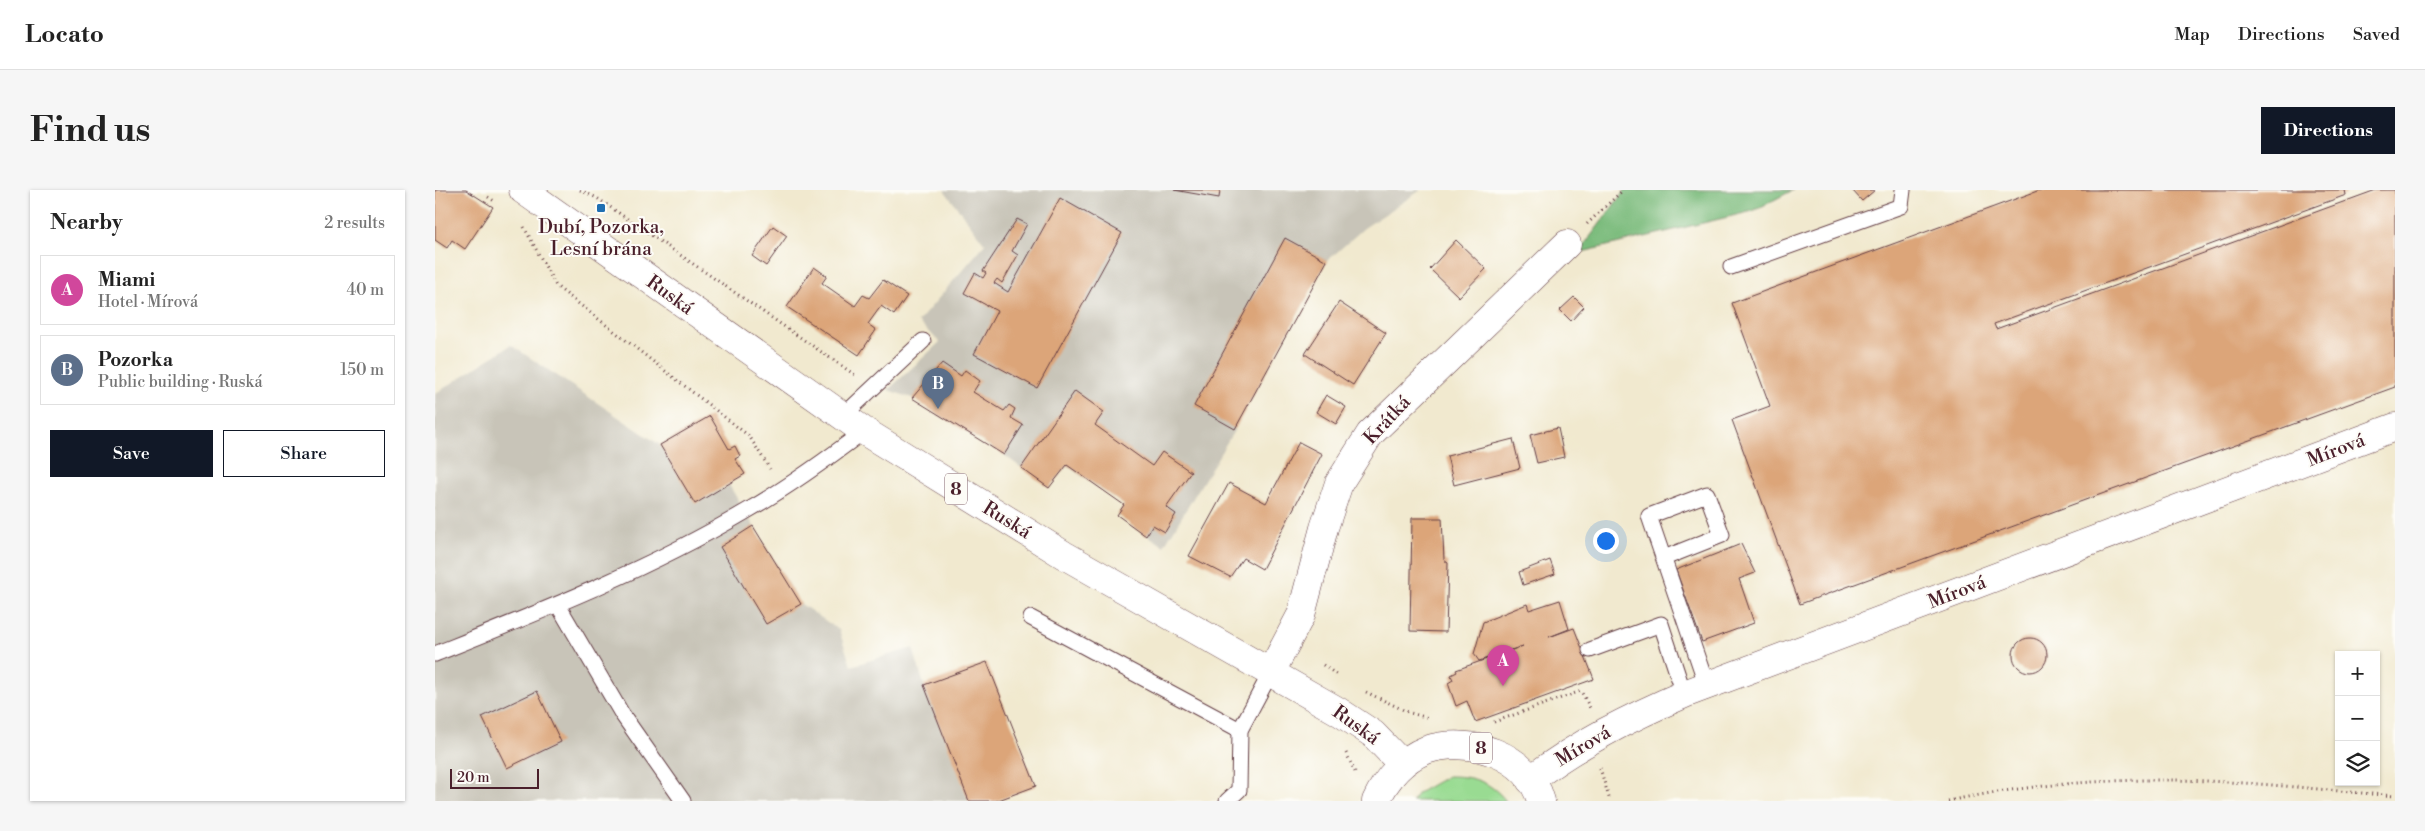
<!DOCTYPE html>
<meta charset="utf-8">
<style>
body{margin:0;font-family:"Libre Bodoni",serif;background:#f6f6f6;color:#222}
.controls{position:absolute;right:15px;bottom:15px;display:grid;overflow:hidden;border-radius:0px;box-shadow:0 1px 4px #0004}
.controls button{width:45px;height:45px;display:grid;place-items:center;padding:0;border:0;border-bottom:1px solid #e0e0e0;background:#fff;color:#222;font:25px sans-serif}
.scale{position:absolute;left:15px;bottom:12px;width:89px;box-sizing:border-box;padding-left:5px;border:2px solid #4a1f2b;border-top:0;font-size:14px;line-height:18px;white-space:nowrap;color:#4a1f2b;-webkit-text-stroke:4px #fdfcf7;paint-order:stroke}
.you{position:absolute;left:1170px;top:350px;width:18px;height:18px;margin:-12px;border:4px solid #fff;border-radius:50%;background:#1a73e8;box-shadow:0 0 0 8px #1a73e833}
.badge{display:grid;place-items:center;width:32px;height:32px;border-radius:50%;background:#111827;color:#fff;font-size:16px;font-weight:700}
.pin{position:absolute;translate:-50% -41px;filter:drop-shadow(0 1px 2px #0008)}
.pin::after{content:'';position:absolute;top:26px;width:18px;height:15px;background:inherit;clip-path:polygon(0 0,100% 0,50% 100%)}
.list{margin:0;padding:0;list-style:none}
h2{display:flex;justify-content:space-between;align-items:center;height:65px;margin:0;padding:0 20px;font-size:21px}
h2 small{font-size:16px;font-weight:400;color:#767676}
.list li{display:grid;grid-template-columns:32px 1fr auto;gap:15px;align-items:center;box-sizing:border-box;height:70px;margin:0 10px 10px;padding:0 10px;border:1px solid #e0e0e0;border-radius:0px}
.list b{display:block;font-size:19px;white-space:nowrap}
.list p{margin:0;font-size:16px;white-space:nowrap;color:#767676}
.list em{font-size:16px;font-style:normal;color:#767676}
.actions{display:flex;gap:10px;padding:15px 20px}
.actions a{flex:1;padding:11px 0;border:1px solid #111827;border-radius:0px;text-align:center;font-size:18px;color:#111827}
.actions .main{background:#111827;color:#fff}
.icon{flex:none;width:28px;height:28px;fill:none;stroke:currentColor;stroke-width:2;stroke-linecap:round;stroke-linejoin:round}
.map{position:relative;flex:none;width:1960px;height:611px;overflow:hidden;border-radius:0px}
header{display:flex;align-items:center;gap:30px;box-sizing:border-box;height:70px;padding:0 25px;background:#fff;border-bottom:1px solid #e0e0e0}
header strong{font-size:24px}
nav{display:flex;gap:28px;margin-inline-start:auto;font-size:18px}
.intro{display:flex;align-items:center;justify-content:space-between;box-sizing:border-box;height:120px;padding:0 30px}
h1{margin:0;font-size:35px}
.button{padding:12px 22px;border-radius:0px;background:#111827;color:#fff;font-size:18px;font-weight:700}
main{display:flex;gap:30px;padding:0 30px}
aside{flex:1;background:#fff;border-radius:0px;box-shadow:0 1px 4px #0004}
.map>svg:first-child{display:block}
.industrial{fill:#c8c4b8}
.green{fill:#99db92;stroke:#727d5e}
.forest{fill:#7abb7c;stroke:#626d54}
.building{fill:#dca579}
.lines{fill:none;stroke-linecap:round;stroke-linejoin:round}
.lane-casing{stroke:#633d44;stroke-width:17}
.street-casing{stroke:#633d44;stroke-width:29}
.secondary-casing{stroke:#633d44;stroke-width:29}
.primary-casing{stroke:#633d44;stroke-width:29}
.path{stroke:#633d44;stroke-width:3;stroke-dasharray:1 4;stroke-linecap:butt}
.lane{stroke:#fff;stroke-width:15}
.street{stroke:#fff;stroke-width:28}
.secondary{stroke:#fff;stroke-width:28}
.primary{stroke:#fff;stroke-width:28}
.poi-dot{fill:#1f6fb2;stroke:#fdfcf7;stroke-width:2}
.labels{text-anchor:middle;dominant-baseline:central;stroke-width:4;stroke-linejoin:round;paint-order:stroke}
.shield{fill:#fdfcf7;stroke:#806168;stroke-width:1}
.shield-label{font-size:18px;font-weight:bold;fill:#4a1f2b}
.poi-label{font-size:19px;fill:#4a1f2b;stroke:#fdfcf7}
.street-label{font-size:19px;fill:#4a1f2b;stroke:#fdfcf7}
</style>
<header>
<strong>Locato</strong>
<nav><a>Map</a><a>Directions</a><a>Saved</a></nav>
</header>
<div class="intro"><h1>Find us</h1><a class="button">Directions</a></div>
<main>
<aside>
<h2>Nearby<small>2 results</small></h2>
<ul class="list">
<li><span class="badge" style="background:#d1479c">A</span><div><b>Miami</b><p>Hotel · Mírová</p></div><em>40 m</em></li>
<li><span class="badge" style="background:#5c6f8a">B</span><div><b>Pozorka</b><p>Public building · Ruská</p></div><em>150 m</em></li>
</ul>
<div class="actions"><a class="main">Save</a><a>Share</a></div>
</aside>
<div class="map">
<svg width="1960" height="611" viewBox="0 0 1960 611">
<rect width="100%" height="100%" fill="#fdfcf7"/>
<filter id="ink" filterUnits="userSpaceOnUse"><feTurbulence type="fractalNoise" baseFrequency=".02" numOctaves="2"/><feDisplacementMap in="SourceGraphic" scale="10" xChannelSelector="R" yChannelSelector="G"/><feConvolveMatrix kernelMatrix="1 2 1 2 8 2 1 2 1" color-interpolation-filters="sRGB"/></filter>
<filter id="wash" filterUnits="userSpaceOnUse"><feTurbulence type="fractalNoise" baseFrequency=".0096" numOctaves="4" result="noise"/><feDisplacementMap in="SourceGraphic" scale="20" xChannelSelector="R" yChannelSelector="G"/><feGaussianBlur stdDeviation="1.12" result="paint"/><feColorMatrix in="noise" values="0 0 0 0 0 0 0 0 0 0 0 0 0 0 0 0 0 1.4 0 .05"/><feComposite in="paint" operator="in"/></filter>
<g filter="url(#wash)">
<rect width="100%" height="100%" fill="#f1e9cf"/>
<!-- industrial -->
<g class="industrial">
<path d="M509,0H986L929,38L892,71L800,239L729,356L682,325L689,315L632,276L614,298L569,265L477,208L453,200L505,152L483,132L550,54Z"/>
<path d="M76,155L225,255L260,314L294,295L366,414L404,440L416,476L478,458L489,495L534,611H0V204Z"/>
</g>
<!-- green -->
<path class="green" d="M1013,586C1037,586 1055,591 1071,611H977L983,603Z"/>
<!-- forest -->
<path class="forest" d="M1190,0H1358L1318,21L1143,63Z"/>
<g id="blocks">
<!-- building -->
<g class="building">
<path d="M0,0H31L58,17L30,59L17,50L12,58L0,50Z"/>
<path d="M739,0H785L784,8Z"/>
<path d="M1417,0H1440L1427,11Z"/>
<path d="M1605,0H1910L1911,5L1559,134L1561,139L1941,0H1960V197L1365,414L1297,230L1335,216L1297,113Z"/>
<path d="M625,8L687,43L602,198L539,164L562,121L529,103L540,83L548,88L551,83L548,81L582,29L592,34L577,61L583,65L567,93L562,89L559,93L573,102Z"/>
<path d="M338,36L352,46L331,76L317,66Z"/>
<path d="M850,48L892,71L800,239L759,216Z"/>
<path d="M1021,50L1051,79L1024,107L995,79Z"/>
<path d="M379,77L392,86L387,93L420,116L428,105L434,108L448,90L472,106L459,125L446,116L433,134L441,140L424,165L352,117Z"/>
<path d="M1139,107L1149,117L1136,131L1125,120Z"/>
<path d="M904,112L951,143L918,195L870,164Z"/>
<path d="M507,173L526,186L530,180L545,191L538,202L569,221L574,215L580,219L576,228L588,235L569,265L477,208Z"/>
<path d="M640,201L669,222L660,235L717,276L727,262L756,282L731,317L741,324L730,342L718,335L711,346L682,325L689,315L632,275L614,298L586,278Z"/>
<path d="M891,205L911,217L901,234L881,222Z"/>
<path d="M275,226L294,259L300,256L305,266L300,269L310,284L260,314L225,255Z"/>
<path d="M1123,238L1129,267L1102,273L1095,245Z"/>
<path d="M1078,249L1085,278L1019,295L1012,266Z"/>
<path d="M864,252L887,264L827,379L808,368L795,387L754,366L794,293L831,313Z"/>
<path d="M977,328H1007L1009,370L1013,373L1011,442L975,441Z"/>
<path d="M318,336L366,414L331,434L285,357Z"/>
<path d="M1306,354L1320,383L1304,389L1319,433L1267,452L1241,380Z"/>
<path d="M1115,370L1120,384L1088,395L1084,382Z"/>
<path d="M1125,410L1134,439L1114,447L1139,438L1159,489L1040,532L1032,511L1021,516L1013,493L1018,490L1016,485L1022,482L1021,480L1088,456L1044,471L1039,464L1048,432L1092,414L1094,420Z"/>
<circle cx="1595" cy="465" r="17"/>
<path d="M552,472L601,596L561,611H534L489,495Z"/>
<path d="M102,501L126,552L72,578L47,527Z"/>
</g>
</g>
</g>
<g filter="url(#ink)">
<use href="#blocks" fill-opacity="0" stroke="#633d44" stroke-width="1"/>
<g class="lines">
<defs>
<g id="lane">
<path d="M1296,77L1466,16L1468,0"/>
<path d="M408,226L488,151"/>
<path d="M1229,368L1287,345L1272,304L1214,326L1272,496"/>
<path d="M123,415L187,524L248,611"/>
<path d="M596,428L805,540"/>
<path d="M1155,460L1226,434L1249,504"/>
<path d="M0,464C105,422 212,380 310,322C352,298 391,270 429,241"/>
<path d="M792,611L804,600L805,540L836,482"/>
</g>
<path id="street" d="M836,482L866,425L889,338L904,293L935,244L1132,54"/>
<path id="secondary" d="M1095,590C1144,553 1196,527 1252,503L1960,237"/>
<g id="primary">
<path d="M88,0L429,241L629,365L903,521L938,544L967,574"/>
<path d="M941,611C951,589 968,569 991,560C1034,546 1093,564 1106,611"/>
</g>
</defs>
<!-- lane casing -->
<use href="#lane" class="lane-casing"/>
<!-- street casing -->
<use href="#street" class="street-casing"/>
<!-- secondary casing -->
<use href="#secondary" class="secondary-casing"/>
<!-- primary casing -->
<use href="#primary" class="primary-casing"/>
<!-- path -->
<g class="path">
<path d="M145,0L162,8L420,185"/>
<path d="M53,7L61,12"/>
<path d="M1152,34L1188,0"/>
<path d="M89,37L121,96L314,246L335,279"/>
<path d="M888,475L902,485"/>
<path d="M931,502L975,523L994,528"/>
<path d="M1059,532L1146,501L1155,518"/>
<path d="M911,563L921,584"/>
<path d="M1165,578L1175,611"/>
<path d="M1513,611C1579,597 1646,591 1713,590C1795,589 1878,599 1960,606"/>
</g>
<!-- lane -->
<use href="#lane" class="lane"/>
<!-- street -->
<use href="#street" class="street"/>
<!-- secondary -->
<use href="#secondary" class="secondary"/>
<!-- primary -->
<use href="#primary" class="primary"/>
</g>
</g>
<!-- markers -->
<rect class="poi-dot" x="161" y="13" width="10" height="10" rx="2.5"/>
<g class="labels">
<!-- shield labels -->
<g class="shield">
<rect x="510" y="283.5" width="22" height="31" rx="4"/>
<rect x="1035" y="542.5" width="22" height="31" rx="4"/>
</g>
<g class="shield-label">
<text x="521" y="299">8</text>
<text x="1046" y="558">8</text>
</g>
<!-- poi labels -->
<g class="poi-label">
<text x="166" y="37">Dubí, Pozorka,<tspan x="166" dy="22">Lesní brána</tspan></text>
</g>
<!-- street labels -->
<g class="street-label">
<text transform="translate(235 105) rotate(36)">Ruská</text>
<text transform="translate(952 230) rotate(-47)">Krátká</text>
<text transform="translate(1901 260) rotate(-21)">Mírová</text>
<text transform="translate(572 330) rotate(32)">Ruská</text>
<text transform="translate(1522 402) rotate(-21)">Mírová</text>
<text transform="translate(921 535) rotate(36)">Ruská</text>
<text transform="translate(1148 556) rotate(-31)">Mírová</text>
</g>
</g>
</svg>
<div class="controls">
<button>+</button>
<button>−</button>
<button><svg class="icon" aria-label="layers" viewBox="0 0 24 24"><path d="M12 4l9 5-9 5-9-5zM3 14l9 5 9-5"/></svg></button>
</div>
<div class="scale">20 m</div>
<div class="you"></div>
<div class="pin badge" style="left:1068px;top:496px;background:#d1479c">A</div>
<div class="pin badge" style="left:503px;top:219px;background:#5c6f8a">B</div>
</div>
</main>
